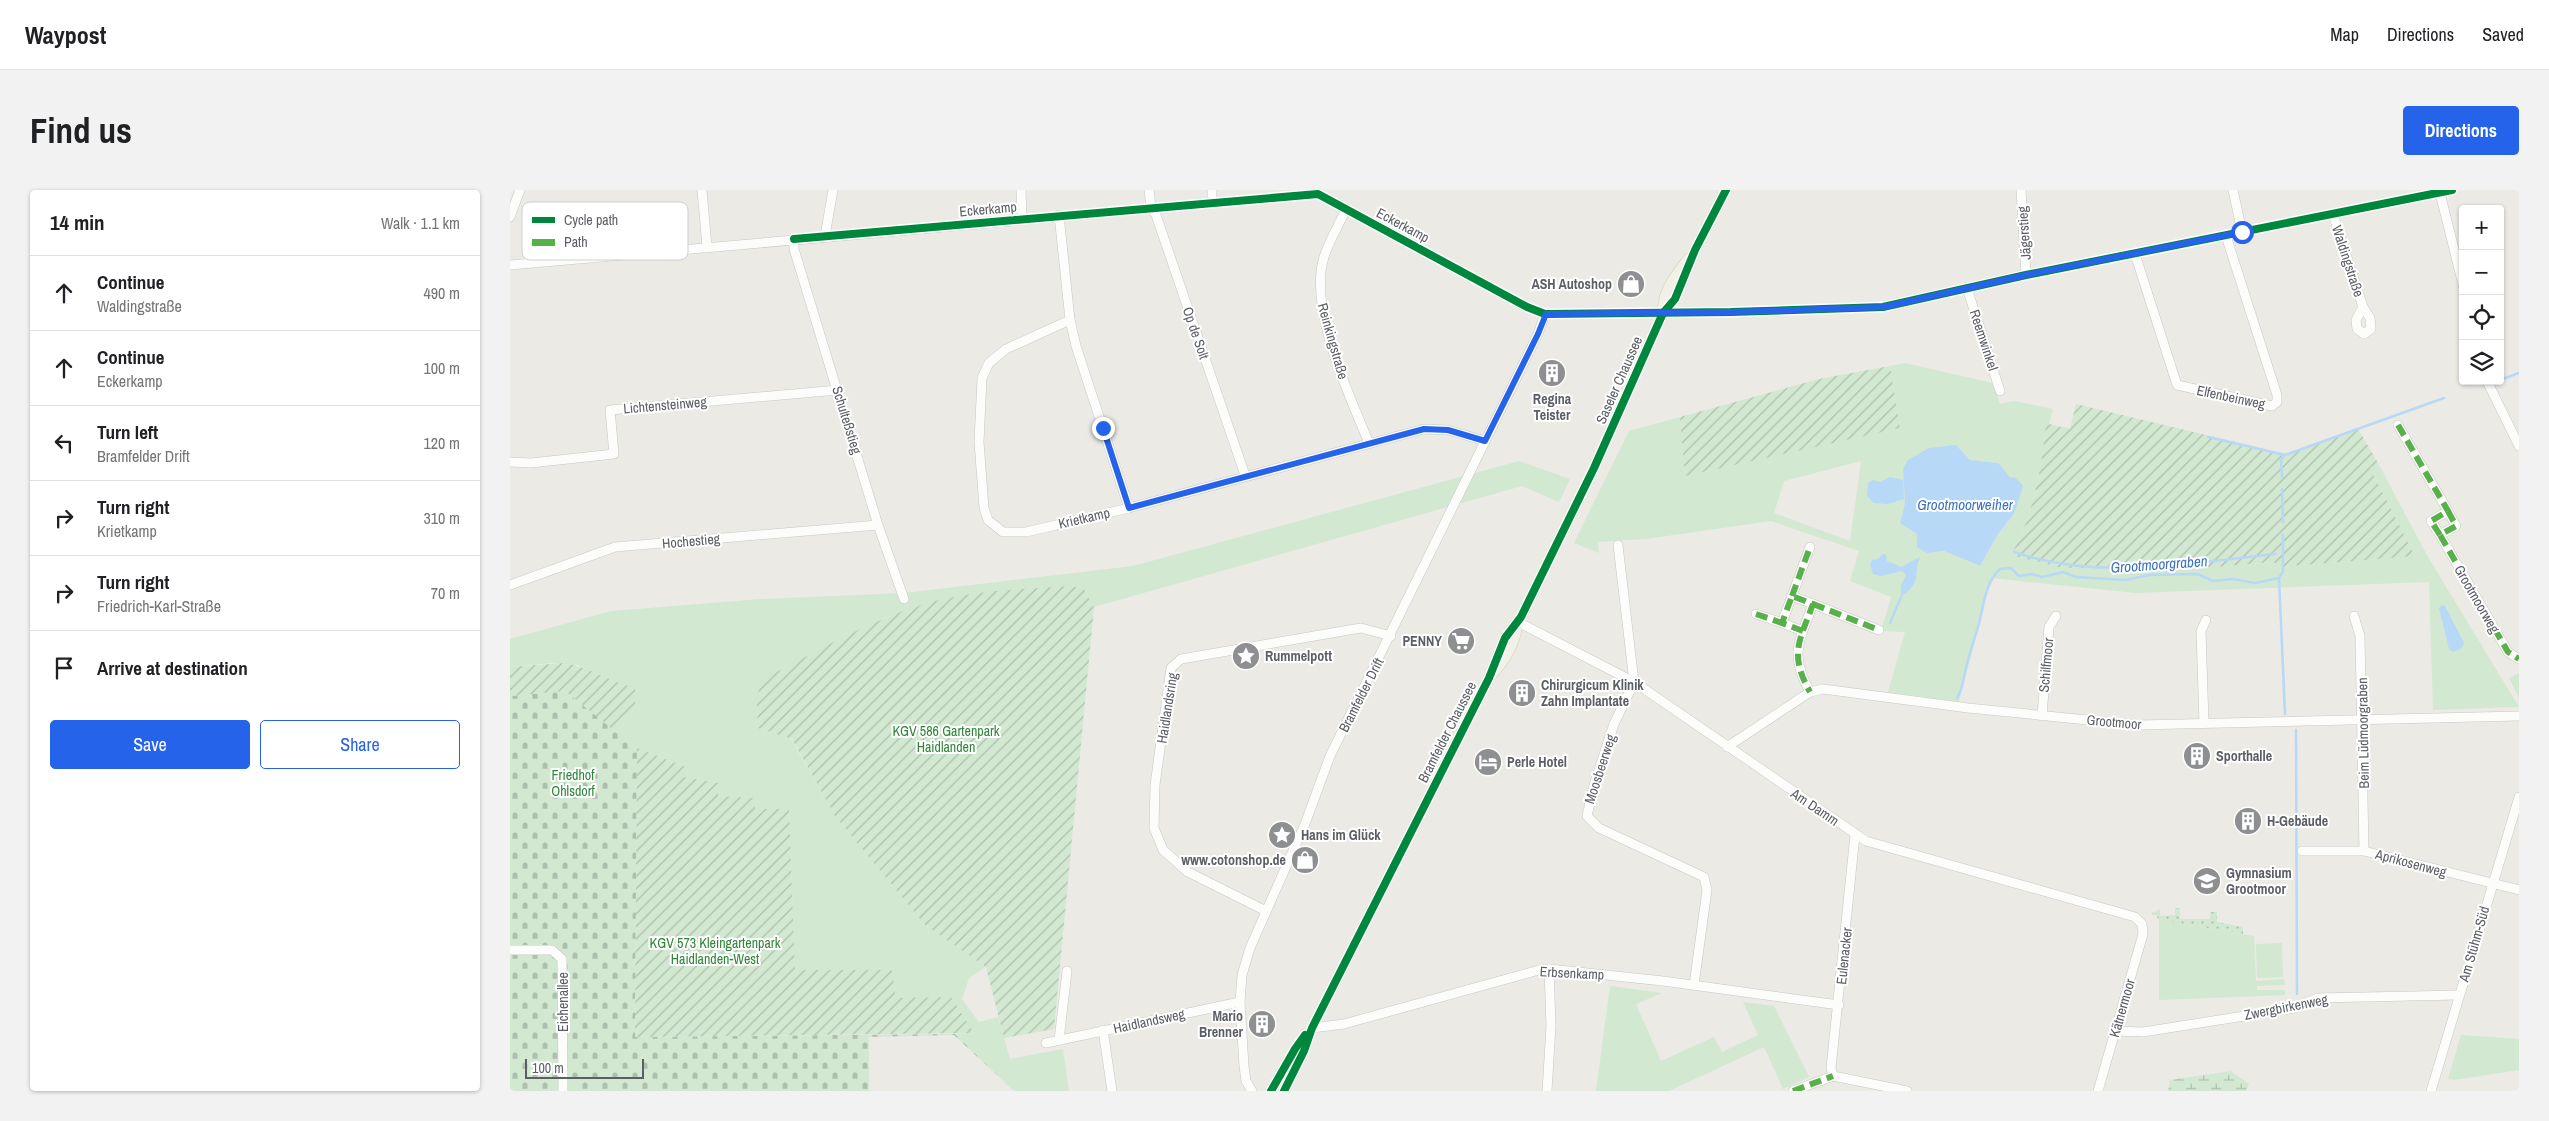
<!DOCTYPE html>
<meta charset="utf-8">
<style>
body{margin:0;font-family:"Archivo Narrow",sans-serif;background:#f2f2f2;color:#202124}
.controls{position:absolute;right:15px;top:15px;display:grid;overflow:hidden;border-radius:5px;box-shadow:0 1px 4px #0004}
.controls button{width:45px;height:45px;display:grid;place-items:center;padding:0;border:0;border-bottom:1px solid #e0e0e0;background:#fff;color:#202124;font:25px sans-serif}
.scale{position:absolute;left:15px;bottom:12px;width:119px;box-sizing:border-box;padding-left:5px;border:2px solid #5b5e64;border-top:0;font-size:14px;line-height:18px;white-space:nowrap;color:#5b5e64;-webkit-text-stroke:4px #fff;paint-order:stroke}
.stop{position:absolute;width:15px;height:15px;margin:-11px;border:4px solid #2563eb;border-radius:50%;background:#fff}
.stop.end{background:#2563eb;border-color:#fff;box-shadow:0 1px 5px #0008}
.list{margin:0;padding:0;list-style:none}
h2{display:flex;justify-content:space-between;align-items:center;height:65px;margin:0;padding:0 20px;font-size:21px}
h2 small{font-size:16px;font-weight:400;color:#757577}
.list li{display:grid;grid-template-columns:32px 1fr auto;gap:15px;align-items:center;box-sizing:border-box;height:75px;padding:0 20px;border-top:1px solid #e0e0e0}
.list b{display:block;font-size:19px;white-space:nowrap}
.list p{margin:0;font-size:16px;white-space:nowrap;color:#757577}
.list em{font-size:16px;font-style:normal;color:#757577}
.actions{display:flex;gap:10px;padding:15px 20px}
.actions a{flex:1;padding:11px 0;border:1px solid #2563eb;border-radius:5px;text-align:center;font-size:18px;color:#2563eb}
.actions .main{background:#2563eb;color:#fff}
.icon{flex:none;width:28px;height:28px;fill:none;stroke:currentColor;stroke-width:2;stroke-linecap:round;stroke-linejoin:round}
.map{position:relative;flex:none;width:2009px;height:901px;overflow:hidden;border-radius:5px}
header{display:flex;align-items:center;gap:30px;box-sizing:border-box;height:70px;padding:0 25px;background:#fff;border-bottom:1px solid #e0e0e0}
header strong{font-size:24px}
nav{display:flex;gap:28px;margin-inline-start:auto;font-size:18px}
.intro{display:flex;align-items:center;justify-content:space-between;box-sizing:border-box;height:120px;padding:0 30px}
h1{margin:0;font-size:35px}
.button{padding:12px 22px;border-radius:5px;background:#2563eb;color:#fff;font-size:18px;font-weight:700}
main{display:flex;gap:30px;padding:0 30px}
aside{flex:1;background:#fff;border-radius:5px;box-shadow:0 1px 4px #0004}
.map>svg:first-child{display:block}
.grass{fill:url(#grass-dots)}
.wetland{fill:url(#wetland-marsh)}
.cemetery{fill:url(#cemetery-stones)}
.park{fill:#d2e8d1;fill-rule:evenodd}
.garden{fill:url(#garden-furrows)}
.water{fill:#b7d8f7}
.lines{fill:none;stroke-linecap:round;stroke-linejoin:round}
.stream{stroke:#b7d8f7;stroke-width:2.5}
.minor-casing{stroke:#c7c7c6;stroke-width:10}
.major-casing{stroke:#d4cdb2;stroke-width:11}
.minor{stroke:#fcfcfb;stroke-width:9}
.major{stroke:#f2f1e7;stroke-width:10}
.quiet{stroke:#58b04a;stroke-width:6;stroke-dasharray:12 6;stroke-linecap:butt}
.cycleway-casing{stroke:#fff;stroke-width:11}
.cycleway{stroke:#00873e;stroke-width:8}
.route{stroke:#2563eb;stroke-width:6}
.labels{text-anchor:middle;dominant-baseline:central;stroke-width:4;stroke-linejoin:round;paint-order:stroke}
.street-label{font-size:14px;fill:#5b5e64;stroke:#fff}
.poi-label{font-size:14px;font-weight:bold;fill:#5b5e64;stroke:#fff;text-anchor:start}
.park-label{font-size:14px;fill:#30853a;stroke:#fff}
.water-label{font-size:15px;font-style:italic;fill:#3d74bf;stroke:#fff}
.key{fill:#fff;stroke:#cecfd0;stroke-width:1}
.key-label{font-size:14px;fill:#5b5e64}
</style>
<header>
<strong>Waypost</strong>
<nav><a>Map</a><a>Directions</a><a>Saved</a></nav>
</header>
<div class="intro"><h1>Find us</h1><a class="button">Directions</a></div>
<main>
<aside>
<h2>14 min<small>Walk · 1.1 km</small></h2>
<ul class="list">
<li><svg class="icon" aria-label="ahead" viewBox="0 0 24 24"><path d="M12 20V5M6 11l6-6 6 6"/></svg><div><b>Continue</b><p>Waldingstraße</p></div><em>490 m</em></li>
<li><svg class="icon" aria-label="ahead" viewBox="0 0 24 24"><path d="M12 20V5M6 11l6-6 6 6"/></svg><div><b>Continue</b><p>Eckerkamp</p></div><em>100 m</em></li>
<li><svg class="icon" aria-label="left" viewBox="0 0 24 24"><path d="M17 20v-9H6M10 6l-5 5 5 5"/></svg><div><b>Turn left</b><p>Bramfelder Drift</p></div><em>120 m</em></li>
<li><svg class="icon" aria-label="right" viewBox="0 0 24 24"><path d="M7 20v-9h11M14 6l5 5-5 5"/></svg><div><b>Turn right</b><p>Krietkamp</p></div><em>310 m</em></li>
<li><svg class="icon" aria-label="right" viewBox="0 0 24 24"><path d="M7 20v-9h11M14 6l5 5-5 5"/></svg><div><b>Turn right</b><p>Friedrich-Karl-Straße</p></div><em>70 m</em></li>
<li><svg class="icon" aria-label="arrive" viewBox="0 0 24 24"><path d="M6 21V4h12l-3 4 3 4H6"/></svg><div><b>Arrive at destination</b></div></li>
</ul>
<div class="actions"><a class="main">Save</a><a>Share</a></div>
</aside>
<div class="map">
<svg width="2009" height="901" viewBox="0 0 2009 901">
<defs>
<pattern id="grass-dots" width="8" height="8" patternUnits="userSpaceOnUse" patternTransform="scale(1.25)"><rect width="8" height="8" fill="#d2e8d1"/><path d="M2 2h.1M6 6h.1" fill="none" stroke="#adbfad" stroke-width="1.8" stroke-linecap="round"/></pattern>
<pattern id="wetland-marsh" width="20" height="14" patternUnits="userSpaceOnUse" patternTransform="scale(1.25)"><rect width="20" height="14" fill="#d2e8d1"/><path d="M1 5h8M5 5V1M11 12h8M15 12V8" fill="none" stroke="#adbfad"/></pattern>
<pattern id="cemetery-stones" width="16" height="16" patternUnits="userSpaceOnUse" patternTransform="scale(1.25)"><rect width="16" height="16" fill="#d2e8d1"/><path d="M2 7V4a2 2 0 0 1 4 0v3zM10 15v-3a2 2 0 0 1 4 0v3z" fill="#adbfad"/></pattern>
<pattern id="garden-furrows" width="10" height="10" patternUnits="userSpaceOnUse" patternTransform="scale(1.25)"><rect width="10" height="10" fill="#d2e8d1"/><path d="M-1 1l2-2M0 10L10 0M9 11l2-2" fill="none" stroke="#adbfad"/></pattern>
</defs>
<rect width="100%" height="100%" fill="#ebeae5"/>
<!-- grass -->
<path class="grass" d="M1665,718H1670V729H1700V722H1707V732L1733,737V744L1649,730L1646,725L1641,724L1650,719V726L1665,725Z"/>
<!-- wetland -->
<path class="wetland" d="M1721,881L1739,894L1736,901H1658L1660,890Z"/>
<!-- cemetery -->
<path class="cemetery" d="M55,501L127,558L125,847L445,844L504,901L444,845L359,847V901H0V506Z"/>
<!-- park -->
<g class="park">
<path d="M1395,173L1482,193L1490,214L1504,211L1543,219L1539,234L1536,236C1530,285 1525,320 1501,364L1552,378L1705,377L1763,372L1771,377L1905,366L1860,278L1868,273L1918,367L2009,517L1923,520L1919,392L1626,403L1481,388L1449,512L1378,502L1395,442L1371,441L1381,407L1340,391L1349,361L1261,331L1136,349L1088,352L1089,363L1064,353L1119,241L1170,227L1175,286L1390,237L1380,176ZM1446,255L1460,270L1488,273L1500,287L1504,324L1488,344L1470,376L1434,361L1417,363L1407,344L1390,333L1395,313L1393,279ZM1351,271L1340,351L1264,323L1274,291Z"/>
<path d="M1009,271L1060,289L1049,312L1012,296L584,417L574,399L535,398L462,405L411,415L371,429L329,450L248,538L281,549L325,626L415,735L476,777L459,788L452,809L469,832L488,827L500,869L553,859L559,901H504L445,844L464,843L386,808L382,780H285L279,619H245L244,608L208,606L207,593L174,587V576L127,558L106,542L125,518L109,494L67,475L42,473L0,477V449L101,421L251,409L394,403L623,376Z"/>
<path d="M2009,483V508L1999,488Z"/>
<path d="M1649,730L1744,746L1746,791L1774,789L1775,795L1747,796V800H1775V805L1649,810Z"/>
<path d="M1772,753L1773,787L1747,788L1746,754Z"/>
<path d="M1100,796L1152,803L1126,814L1151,871L1204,847L1212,862L1248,845L1233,812L1264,816L1299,887L1273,899L1254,857L1159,901H1086Z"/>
<path d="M1951,845L2009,849V880L1944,890L1938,889Z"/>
</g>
<!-- garden -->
<g class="garden">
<path d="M1380,176L1390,238L1175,286L1170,227L1309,189Z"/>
<path d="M1566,214L1776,264L1848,239L1868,273L1860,278L1905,366L1771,377L1763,372L1705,377L1552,378L1501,365C1525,320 1530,285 1536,235L1539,234L1560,239Z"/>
<path d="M562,396L574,399L584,417L544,839L494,848L476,777L415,735L325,626L282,549L248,538C248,512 241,501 263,484C311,459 359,431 411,415C459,400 513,399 562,396Z"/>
<path d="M54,473C79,477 100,492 125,498V518L106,542L55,501L0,506V477Z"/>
<path d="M127,558L174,576V587L208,593V606L245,608V619H279L285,780H382L386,808L441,807L464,843L125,847Z"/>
</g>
<!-- water -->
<g class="water">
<path d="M1446,255L1460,270L1488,273L1500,287L1506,288L1513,296L1504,324L1488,344L1470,376L1439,363L1434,361L1417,363L1407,357V344L1390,333L1395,313L1393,279L1398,270L1419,258Z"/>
<path d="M1380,287L1393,290L1394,309L1378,314L1364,313L1357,306L1358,293L1363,290L1370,292Z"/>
<path d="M1373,364L1376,365L1377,371L1391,377L1410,367C1402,388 1414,389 1391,407V396L1396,385L1392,381L1371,386L1363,384L1360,374L1362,370L1368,369Z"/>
<path d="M1932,415L1935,416L1954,453L1952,458L1943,462L1939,459L1929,418Z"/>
</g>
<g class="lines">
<!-- stream -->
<g class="stream">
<path d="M1990,190L2009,183"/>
<path d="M1983,192L1986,191"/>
<path d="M1698,247L1775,265"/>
<path d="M1772,287L1771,270L1775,265L1934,208"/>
<path d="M1772,299L1773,332"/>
<path d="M1773,345V381L1769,388L1775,524"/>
<path d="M1504,362C1589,391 1678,373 1765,364"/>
<path d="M1380,433L1391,407"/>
<path d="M1447,508C1453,499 1453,489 1456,478C1459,464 1464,451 1468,437C1474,417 1474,394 1490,379L1501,378L1509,386L1522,384L1532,387L1553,382L1566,387L1615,390L1639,385L1687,384L1703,391L1723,389L1745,393L1769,388"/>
<path d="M1786,540L1787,804"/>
</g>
<defs>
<g id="minor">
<path d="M192,0L197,57"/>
<path d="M511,0L512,28"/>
<path d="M639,0L641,17L646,25L735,285"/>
<path d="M702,0V11"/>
<path d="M1511,0L1516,85"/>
<path d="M1723,0L1732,42"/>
<path d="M1930,3L1953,95"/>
<path d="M836,19C829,35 819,51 814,67C798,118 839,205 859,253"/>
<path d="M1823,24L1853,117L1860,128L1861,139L1854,144L1847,139L1846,130L1853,117"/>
<path d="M549,25L560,130L566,156L619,318"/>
<path d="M0,27L10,0"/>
<path d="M315,46L323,0"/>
<path d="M284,49V59L368,335L394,409"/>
<path d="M1625,64L1667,195L1762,216L1767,212V205L1716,46"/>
<path d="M0,75L808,4L1017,117L1035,124L1221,122L1373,117L1516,85L1942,0"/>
<path d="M1457,98L1490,201"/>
<path d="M560,130L496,159L479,173L472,188L469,252L474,318L478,330L493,342H516L619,318L914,239L938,240L975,251"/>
<path d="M1977,191L2009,256"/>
<path d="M1888,235L1938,321"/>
<path d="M0,272L21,273L104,264L100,220L328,200"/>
<path d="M1930,345L1921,331L1938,321L1946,336L1930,345L1998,462L2009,469"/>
<path d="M1108,355L1124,492L1104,534L1084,595L1077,626L1089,638L1194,687L1197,700L1184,795"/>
<path d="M0,395L105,357L368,335"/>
<path d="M1282,406L1300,357"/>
<path d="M1303,414L1369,440"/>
<path d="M1246,424L1272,433"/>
<path d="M1844,426L1850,446L1854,661"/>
<path d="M1008,432L1124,492L1356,651L1625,727L1632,734L1633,744L1588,901"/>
<path d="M1293,441L1272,433L1282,406L1303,414C1289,452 1279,464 1300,502"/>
<path d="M1532,526L1539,437L1546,426"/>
<path d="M1694,533L1691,441L1696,430"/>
<path d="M1217,557L1300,502L1313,499L1458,518L1628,535L2009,526"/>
<path d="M1792,661H1854L2009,700"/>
<path d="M756,721L678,682L653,660L644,638L645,595L661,478L671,469L851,438L881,446"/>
<path d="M0,760H42L52,769L53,901"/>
<path d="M802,838L834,834L1029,780L1039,779L1153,791L1329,815"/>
<path d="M593,840L602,901"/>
<path d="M1605,841L1633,842L1785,818L1808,808L1949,805"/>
<path d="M549,850L557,781"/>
<path d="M536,853L730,812"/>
<path d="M1323,886L1321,878L1345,645"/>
<path d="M1323,886L1397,901"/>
<path d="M742,901L736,891L734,876L730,812L732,785L740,758L795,634L820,566L1028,144L1035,124"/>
<path d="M1037,901L1041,836L1039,779"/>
<path d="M1283,901L1323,886"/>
<path d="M1921,901L2009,607"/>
</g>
<g id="major">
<path d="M1153,123C1152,101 1165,86 1178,69"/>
<path d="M982,485C996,469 1005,454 1008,432"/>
<path d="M761,901L785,859L796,844"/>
<path d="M774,901L794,861L802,838L979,488L995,448L1011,427L1084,278L1153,123L1165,109L1185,60L1216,0"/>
</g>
</defs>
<!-- minor casing -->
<use href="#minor" class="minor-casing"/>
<!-- major casing -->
<use href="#major" class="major-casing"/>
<!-- minor -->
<use href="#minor" class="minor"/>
<!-- major -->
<use href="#major" class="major"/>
<!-- quiet -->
<g class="quiet">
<path d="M1888,235L1938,321"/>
<path d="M1930,345L1921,331L1938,321L1946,336L1930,345L1998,462L2009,469"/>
<path d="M1282,406L1300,357"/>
<path d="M1303,414L1369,440"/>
<path d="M1246,424L1272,433"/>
<path d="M1293,441L1272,433L1282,406L1303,414C1289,452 1279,464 1300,502"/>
<path d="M1283,901L1323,886"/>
</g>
<defs>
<g id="cycleway">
<path d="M284,49L808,4L1017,117L1035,124L1221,122L1373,117L1516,85L1942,0"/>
<path d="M761,901L785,859L795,845"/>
<path d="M774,901L794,861L802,838L979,488L995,448L1011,427L1084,278L1153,123L1165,109L1185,60L1216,0"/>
</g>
</defs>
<!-- cycleway casing -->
<use href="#cycleway" class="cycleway-casing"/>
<!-- cycleway -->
<use href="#cycleway" class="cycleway"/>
</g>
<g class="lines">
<!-- route -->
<path class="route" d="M593,238L619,318L914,239L938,240L975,251L1028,144L1036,124L1221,122L1374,117L1516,85L1732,42"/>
</g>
<!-- icons -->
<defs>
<symbol id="shop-disc" viewBox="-11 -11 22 22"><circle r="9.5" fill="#8d8f91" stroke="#fff"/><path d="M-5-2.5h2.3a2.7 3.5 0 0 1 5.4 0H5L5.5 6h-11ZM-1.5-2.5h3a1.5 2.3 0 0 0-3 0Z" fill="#fff"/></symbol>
<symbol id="building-disc" viewBox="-11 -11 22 22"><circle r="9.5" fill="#8d8f91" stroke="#fff"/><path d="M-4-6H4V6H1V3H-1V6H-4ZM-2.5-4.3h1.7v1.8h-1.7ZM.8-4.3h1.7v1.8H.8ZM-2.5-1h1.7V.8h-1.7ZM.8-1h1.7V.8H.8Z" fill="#fff"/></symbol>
<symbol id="supermarket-disc" viewBox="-11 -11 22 22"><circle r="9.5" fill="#8d8f91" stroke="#fff"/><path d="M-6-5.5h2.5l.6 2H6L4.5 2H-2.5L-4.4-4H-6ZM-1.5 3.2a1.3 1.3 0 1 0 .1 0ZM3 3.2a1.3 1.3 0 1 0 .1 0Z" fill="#fff"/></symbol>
<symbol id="sight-disc" viewBox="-11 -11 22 22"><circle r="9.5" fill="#8d8f91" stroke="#fff"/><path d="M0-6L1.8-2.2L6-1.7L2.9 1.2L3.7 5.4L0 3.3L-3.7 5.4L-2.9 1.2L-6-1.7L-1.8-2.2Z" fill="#fff"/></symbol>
<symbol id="hotel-disc" viewBox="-11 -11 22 22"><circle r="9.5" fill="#8d8f91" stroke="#fff"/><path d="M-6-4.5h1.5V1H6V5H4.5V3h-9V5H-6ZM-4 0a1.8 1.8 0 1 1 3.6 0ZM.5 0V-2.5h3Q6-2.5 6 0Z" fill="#fff"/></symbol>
<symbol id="school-disc" viewBox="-11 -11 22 22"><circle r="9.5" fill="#8d8f91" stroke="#fff"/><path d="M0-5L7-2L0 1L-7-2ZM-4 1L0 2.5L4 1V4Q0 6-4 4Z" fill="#fff"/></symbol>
</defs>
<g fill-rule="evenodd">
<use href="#shop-disc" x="1105" y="78" width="32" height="32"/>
<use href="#building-disc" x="1026" y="167" width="32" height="32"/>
<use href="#supermarket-disc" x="935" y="435" width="32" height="32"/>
<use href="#sight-disc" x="720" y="450" width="32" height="32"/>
<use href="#building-disc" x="996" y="487" width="32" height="32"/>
<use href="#building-disc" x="1671" y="550" width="32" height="32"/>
<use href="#hotel-disc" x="962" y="556" width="32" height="32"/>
<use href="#building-disc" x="1722" y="615" width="32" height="32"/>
<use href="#sight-disc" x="756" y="629" width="32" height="32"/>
<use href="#shop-disc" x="779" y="654" width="32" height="32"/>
<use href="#school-disc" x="1681" y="675" width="32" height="32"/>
<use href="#building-disc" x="736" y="818" width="32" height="32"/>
</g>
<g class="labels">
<!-- street labels -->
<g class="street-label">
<text transform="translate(478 19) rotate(-5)">Eckerkamp</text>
<text transform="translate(893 35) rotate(28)">Eckerkamp</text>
<text transform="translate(1514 43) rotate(-94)">Jägerstieg</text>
<text transform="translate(1838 71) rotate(72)">Waldingstraße</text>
<text transform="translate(686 143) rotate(71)">Op de Solt</text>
<text transform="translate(1474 150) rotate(72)">Reemwinkel</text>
<text transform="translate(823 151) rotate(74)">Reinkingstraße</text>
<text transform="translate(1109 190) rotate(-66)">Saseler Chaussee</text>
<text transform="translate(1721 207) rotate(12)">Elfenbeinweg</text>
<text transform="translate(155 215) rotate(-5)">Lichtensteinweg</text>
<text transform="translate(337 230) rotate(73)">Schulteßstieg</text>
<text transform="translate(574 328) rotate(-13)">Krietkamp</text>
<text transform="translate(181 351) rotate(-5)">Hochestieg</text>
<text transform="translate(1967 409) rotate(60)">Grootmoorweg</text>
<text transform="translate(1536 475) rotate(-85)">Schilfmoor</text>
<text transform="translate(851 505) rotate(-63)">Bramfelder Drift</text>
<text transform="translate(657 518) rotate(-81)">Haidlandsring</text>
<text transform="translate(1604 532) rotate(5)">Grootmoor</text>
<text transform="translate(937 542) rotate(-63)">Bramfelder Chaussee</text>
<text transform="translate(1853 543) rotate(-91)">Beim Lüdmoorgraben</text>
<text transform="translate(1090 579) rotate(-72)">Moosbeerweg</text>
<text transform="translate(1305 617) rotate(34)">Am Damm</text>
<text transform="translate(1901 673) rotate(15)">Aprikosenweg</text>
<text transform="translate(1964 754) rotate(-74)">Am Stühm-Süd</text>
<text transform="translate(1334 766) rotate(-84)">Eulenacker</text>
<text transform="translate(1062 783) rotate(3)">Erbsenkamp</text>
<text transform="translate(53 812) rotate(-90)">Eichenallee</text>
<text transform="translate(1776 817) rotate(-11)">Zwergbirkenweg</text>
<text transform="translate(1612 818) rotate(-74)">Kätnermoor</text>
<text transform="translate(639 831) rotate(-12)">Haidlandsweg</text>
</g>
<!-- poi labels -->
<g class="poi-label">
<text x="1102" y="94" text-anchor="end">ASH Autoshop</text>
<text x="1042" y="209" text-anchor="middle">Regina<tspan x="1042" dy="16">Teister</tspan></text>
<text x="932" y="451" text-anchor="end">PENNY</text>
<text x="755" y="466">Rummelpott</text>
<text x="1031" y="495">Chirurgicum Klinik<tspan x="1031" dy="16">Zahn Implantate</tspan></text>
<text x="1706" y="566">Sporthalle</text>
<text x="997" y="572">Perle Hotel</text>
<text x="1757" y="631">H-Gebäude</text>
<text x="791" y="645">Hans im Glück</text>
<text x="776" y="670" text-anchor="end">www.cotonshop.de</text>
<text x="1716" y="683">Gymnasium<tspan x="1716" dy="16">Grootmoor</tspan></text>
<text x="733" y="826" text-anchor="end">Mario<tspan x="733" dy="16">Brenner</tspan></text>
</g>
<!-- park labels -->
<g class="park-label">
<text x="436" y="541">KGV 586 Gartenpark<tspan x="436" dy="16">Haidlanden</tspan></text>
<text x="63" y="585">Friedhof<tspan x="63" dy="16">Ohlsdorf</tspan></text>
<text x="205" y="753">KGV 573 Kleingartenpark<tspan x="205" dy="16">Haidlanden-West</tspan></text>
</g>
<!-- water labels -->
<g class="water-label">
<text x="1455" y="314">Grootmoorweiher</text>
<text transform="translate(1649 374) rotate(-4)">Grootmoorgraben</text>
</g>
</g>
<!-- legend -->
<rect x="12" y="12" width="166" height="58" rx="8" class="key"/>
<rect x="22" y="27" width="23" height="6" fill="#00873e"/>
<rect x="22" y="49" width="23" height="7" fill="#58b04a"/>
<g class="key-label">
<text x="54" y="35">Cycle path</text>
<text x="54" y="57">Path</text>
</g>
</svg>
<div class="controls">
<button>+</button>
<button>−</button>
<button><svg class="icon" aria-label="locate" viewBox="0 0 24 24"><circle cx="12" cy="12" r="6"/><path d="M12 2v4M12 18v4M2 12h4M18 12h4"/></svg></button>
<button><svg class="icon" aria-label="layers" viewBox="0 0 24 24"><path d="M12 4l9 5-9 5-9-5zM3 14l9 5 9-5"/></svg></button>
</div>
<div class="scale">100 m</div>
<div class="stop" style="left:1732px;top:42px"></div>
<div class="stop end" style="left:593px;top:238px"></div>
</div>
</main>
